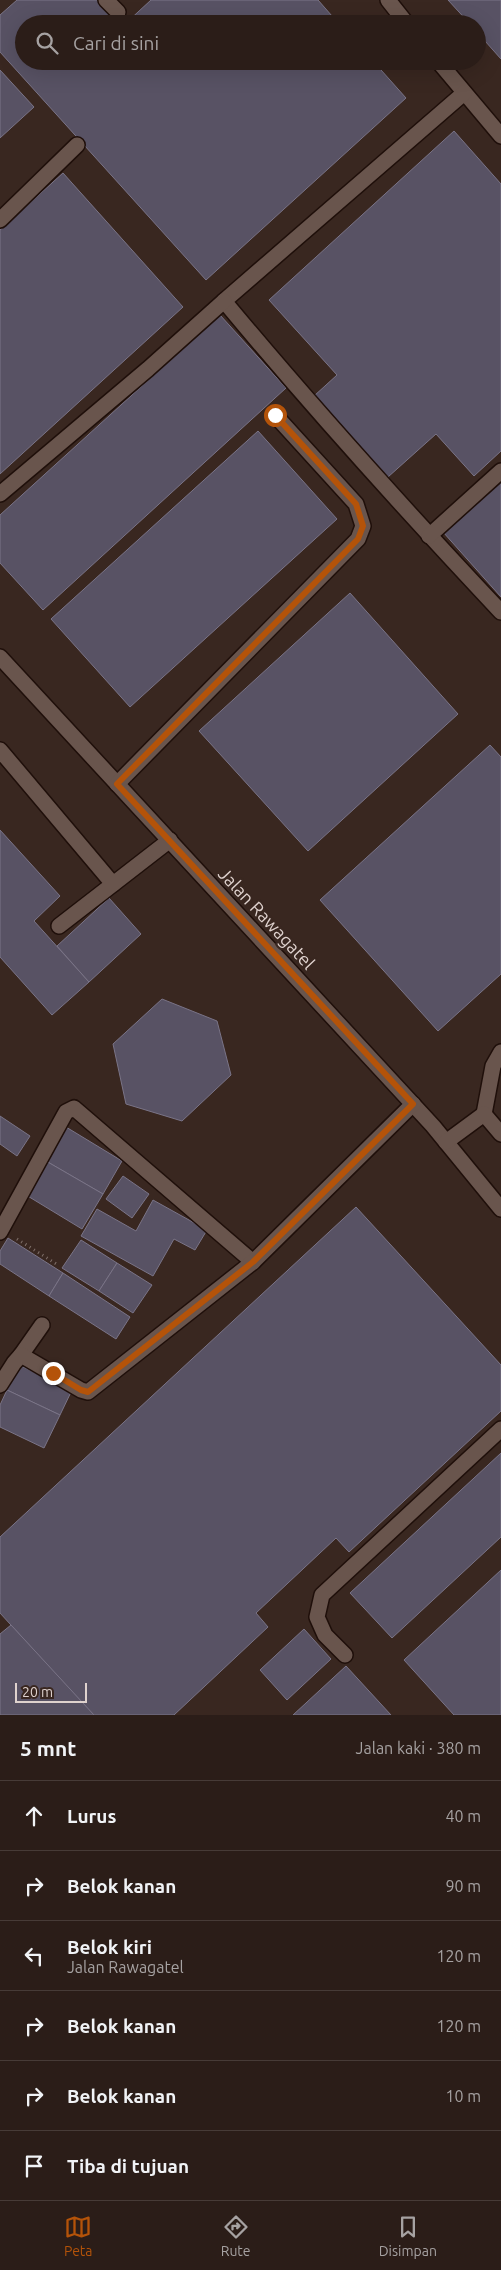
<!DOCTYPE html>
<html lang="id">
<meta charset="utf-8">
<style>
body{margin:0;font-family:Ubuntu,sans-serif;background:#332621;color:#f1f3f6}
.scale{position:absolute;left:15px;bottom:12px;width:72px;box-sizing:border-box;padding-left:5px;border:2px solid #dfd2ce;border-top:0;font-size:14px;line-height:18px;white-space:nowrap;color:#dfd2ce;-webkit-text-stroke:4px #392720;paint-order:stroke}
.stop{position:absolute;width:15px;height:15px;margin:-11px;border:4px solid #b45309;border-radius:50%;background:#fff}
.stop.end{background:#b45309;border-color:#fff;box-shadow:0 1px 5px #0008}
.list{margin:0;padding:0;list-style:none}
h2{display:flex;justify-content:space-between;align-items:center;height:65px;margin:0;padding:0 20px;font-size:21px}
h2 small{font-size:16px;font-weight:400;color:#a6a2a2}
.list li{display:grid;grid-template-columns:32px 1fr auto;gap:15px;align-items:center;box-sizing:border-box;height:70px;padding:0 20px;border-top:1px solid #473b37}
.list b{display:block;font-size:19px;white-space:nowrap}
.list p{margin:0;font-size:16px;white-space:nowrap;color:#a6a2a2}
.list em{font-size:16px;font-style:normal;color:#a6a2a2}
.icon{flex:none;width:28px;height:28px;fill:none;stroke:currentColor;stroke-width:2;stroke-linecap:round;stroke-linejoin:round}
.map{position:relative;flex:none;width:501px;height:1715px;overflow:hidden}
.search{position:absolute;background:#2b1d18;box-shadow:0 5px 20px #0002;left:15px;right:15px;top:15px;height:55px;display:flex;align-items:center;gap:12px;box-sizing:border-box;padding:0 18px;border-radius:28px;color:#a6a2a2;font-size:19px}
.sheet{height:485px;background:#2b1d18}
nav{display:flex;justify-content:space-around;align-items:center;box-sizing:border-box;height:70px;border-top:1px solid #473b37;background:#2b1d18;font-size:14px;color:#a6a2a2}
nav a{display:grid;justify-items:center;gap:2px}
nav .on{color:#b45309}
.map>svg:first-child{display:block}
.building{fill:#585264;stroke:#7a7487}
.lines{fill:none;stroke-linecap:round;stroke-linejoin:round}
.minor-casing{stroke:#1f0f0a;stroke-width:18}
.path{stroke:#81716b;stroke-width:3;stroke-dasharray:1 4;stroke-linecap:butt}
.minor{stroke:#69554d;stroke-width:15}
.route{stroke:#b45309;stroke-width:6}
.labels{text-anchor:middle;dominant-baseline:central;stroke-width:4.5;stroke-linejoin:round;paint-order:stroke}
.street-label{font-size:18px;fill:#dfd2ce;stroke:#392720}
</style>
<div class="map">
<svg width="501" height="1715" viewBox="0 0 501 1715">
<rect width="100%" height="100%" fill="#392720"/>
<!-- building -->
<g class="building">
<path d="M17,0H100L121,24H24V61H373L406,98L206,280L0,52V15Z"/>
<path d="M151,0H318L339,24H125Z"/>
<path d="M448,0H501V59L477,32V24H470Z"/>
<path d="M0,70L34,107L0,138Z"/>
<path d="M454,131L501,184V451L474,476L436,434L388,477L314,396L337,375L269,300Z"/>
<path d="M63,173L183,307L0,474V230Z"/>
<path d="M220,315L286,388L43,610L0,563V515Z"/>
<path d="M258,431L337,519L130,707L51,619Z"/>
<path d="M501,479V597L443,532Z"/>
<path d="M350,593L458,714L308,851L199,731Z"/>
<path d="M490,745L501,757V974L438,1031L320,900Z"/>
<path d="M0,830L60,896L34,921L89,982L52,1015L0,957Z"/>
<path d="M109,898L141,934L89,982L57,946Z"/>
<path d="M162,999L217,1021L231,1075L182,1121L126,1104L113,1044Z"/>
<path d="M0,1116L30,1136L17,1156L0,1144Z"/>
<path d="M66,1127L122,1161L103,1194L46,1161Z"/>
<path d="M46,1161L103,1194L82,1229L26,1195Z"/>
<path d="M123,1176L149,1194L132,1218L106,1199Z"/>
<path d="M153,1200L207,1230L195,1250L174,1239L153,1276L81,1236L97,1209L136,1231Z"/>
<path d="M356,1207L501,1365V1411L349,1552L336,1538L256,1613L268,1627L174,1715H93L0,1613V1537Z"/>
<path d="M8,1238L63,1273L49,1296L0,1264V1251Z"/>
<path d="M81,1240L117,1263L99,1291L62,1268Z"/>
<path d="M117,1263L152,1285L133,1313L99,1291Z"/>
<path d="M63,1273L130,1317L116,1339L49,1296Z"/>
<path d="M19,1365L72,1390L60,1415L7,1390Z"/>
<path d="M7,1390L60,1415L44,1448L0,1427V1405Z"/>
<path d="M501,1453V1537L392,1638L350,1593Z"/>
<path d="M501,1570V1715H454L404,1660Z"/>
<path d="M11,1625L94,1715H0V1634Z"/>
<path d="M304,1629L331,1659L287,1700L260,1670Z"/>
<path d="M346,1666L391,1715H293Z"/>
</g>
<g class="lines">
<defs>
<g id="minor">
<path d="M106,0L118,12"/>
<path d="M388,0L407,24"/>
<path d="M438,61L501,136"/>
<path d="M464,93L224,301C313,408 406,511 501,612"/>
<path d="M0,220L77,145"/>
<path d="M0,494L148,369L224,301"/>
<path d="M429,536L501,471"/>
<path d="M0,657L433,1126L501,1209"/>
<path d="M0,750L113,884"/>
<path d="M117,784L358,539L363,526L356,504L275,415"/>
<path d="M59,926L170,840"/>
<path d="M484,1114L493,1066L501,1052"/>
<path d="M446,1142L484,1114L501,1134"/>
<path d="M0,1232L66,1112L74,1108L253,1262"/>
<path d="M21,1355L42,1325"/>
<path d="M0,1385L14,1363L21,1355L81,1390L88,1392L253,1262L413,1104"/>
<path d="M345,1655L325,1635L317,1617L322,1595L501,1429"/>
</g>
</defs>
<!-- minor casing -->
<use href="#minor" class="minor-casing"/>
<!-- path -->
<path class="path" d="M17,1239L58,1265"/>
<!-- minor -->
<use href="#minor" class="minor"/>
</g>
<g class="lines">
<!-- route -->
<path class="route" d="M53,1373L81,1390L88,1392L253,1262L413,1104L117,784L358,539L363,526L356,504L275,415"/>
</g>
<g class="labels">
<!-- street labels -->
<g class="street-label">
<text transform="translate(267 918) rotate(47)">Jalan Rawagatel</text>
</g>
</g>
</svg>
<div class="scale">20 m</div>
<div class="stop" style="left:275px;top:415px"></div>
<div class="stop end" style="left:53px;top:1373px"></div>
<div class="search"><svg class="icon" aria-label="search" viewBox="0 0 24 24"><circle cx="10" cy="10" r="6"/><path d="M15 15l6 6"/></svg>Cari di sini</div>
</div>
<section class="sheet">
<h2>5 mnt<small>Jalan kaki · 380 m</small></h2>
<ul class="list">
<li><svg class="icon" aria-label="ahead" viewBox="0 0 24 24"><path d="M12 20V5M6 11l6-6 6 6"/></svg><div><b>Lurus</b></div><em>40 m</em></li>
<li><svg class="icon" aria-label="right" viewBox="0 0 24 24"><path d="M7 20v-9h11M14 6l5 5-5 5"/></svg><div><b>Belok kanan</b></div><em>90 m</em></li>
<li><svg class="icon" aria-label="left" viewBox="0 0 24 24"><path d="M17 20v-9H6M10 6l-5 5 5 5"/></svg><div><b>Belok kiri</b><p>Jalan Rawagatel</p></div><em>120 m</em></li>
<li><svg class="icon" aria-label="right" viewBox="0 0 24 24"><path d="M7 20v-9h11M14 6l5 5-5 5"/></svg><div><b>Belok kanan</b></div><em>120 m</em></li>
<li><svg class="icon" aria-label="right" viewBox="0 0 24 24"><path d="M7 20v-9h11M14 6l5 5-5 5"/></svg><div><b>Belok kanan</b></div><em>10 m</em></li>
<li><svg class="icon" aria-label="arrive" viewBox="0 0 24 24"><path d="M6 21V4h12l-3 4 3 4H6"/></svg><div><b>Tiba di tujuan</b></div></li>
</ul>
</section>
<nav>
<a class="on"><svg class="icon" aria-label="map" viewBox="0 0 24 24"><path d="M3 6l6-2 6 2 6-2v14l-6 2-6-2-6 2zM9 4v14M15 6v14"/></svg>Peta</a>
<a><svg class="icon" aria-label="directions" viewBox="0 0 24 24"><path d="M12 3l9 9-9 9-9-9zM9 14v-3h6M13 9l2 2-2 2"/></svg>Rute</a>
<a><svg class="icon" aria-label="saved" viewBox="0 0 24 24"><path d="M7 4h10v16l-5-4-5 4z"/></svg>Disimpan</a>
</nav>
